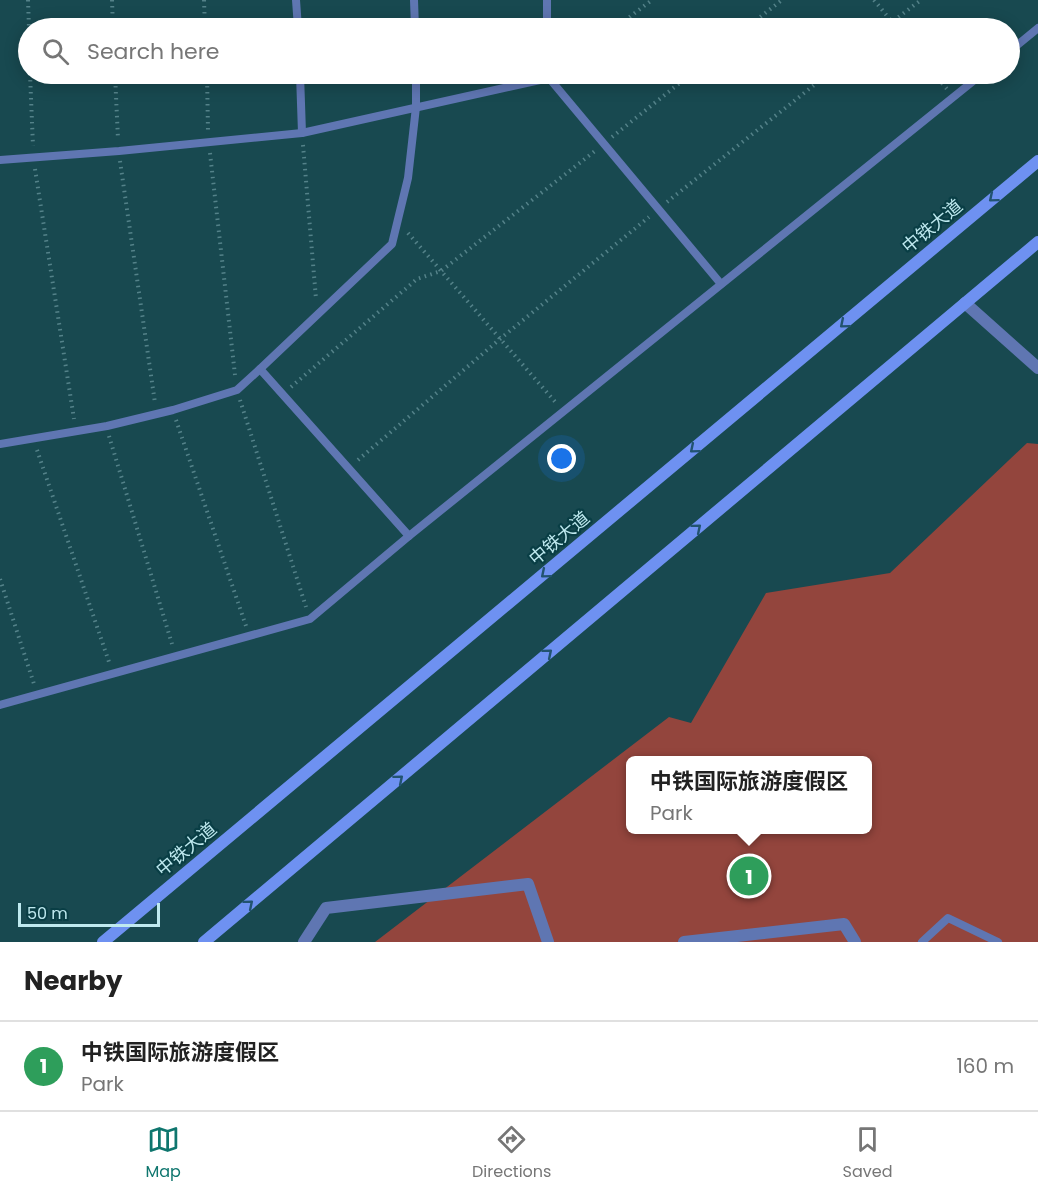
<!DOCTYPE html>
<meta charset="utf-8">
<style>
body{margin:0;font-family:Poppins,"Noto Sans SC",sans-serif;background:#f6f6f6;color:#222}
.scale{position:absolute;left:18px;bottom:15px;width:142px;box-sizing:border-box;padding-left:6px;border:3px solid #bfe9ef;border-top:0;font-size:16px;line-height:21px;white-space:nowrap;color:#bfe9ef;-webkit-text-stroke:4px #093e45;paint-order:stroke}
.you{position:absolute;left:562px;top:459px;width:21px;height:21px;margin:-15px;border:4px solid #fff;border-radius:50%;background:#1a73e8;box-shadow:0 0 0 9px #1a73e833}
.badge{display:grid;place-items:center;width:39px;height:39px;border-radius:50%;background:#0f766e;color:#fff;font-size:20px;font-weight:700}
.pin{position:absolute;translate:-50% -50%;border:3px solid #fff;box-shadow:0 2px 6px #0006}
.popup{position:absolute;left:626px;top:756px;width:246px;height:78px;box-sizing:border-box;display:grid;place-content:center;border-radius:9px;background:#fff;filter:drop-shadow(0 2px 4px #0005);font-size:20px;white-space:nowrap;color:#767676}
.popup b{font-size:22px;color:#222}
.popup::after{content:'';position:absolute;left:50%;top:100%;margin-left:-12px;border:12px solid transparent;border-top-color:#fff}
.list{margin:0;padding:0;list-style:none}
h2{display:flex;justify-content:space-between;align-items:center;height:78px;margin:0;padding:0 24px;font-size:26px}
h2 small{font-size:20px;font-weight:400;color:#767676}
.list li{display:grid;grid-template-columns:39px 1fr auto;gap:18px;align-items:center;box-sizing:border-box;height:90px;padding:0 24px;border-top:2px solid #e0e0e0}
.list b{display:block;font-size:22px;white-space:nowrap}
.list p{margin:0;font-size:20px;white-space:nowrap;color:#767676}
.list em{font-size:20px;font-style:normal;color:#767676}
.icon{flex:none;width:33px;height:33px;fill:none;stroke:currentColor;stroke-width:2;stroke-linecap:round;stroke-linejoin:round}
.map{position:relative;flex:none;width:1038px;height:942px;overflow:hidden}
.search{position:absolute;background:#fff;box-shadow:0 3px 15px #0003;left:18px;right:18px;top:18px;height:66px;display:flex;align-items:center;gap:15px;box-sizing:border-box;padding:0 21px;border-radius:33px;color:#767676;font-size:22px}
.sheet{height:168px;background:#fff}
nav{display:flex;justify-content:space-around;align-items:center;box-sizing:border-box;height:84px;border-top:2px solid #e0e0e0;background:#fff;font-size:16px;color:#767676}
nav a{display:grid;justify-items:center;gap:3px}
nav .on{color:#0f766e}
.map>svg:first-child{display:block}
.green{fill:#93453d;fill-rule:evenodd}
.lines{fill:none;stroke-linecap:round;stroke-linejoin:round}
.path{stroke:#548289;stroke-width:4;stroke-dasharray:1.5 4.5;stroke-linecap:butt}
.lane{stroke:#5f76b2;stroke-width:8}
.street{stroke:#5f76b2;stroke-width:12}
.secondary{stroke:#6e91f1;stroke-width:12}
.oneway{stroke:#225370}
.labels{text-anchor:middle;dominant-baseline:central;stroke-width:4.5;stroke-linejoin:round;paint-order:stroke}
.street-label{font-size:18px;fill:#bfe9ef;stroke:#093e45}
</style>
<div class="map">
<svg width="1038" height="942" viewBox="0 0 1038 942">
<rect width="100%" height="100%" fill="#184950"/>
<!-- green -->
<path class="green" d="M1027,443L1038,444V942H375L669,717L691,723L766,593L890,573ZM630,760H867V830H630Z"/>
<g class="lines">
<!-- path -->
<g class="path">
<path d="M28,0L29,28"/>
<path d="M112,0L113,28"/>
<path d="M204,0L205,28"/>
<path d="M874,0L897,28"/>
<path d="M615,28L652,0"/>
<path d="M746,28L782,0"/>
<path d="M884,28L921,0"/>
<path d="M30,74L33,146"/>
<path d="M115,74L118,139"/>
<path d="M207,74L208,131"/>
<path d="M934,74L947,89"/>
<path d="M612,137L691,74"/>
<path d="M303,145L316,299"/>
<path d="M210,153L235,375"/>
<path d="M120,161L155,403"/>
<path d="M35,169L74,419"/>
<path d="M667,202L828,74"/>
<path d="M408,233L557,404"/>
<path d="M291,387L417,279L441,271L595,151"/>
<path d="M240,400L306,607"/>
<path d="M176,420L246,626"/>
<path d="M109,436L172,644"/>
<path d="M37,450L109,662"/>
<path d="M358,460L500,339L649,217"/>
<path d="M0,579L34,684"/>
</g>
<!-- lane -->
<g class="lane">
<path d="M296,0L298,28"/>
<path d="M414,0L415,28"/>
<path d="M547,0V28"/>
<path d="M1010,51L1038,28"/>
<path d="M300,74L302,133"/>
<path d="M0,160L119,151L302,133L549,78L721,284"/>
<path d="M260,369L409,536"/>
<path d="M0,444L107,426L173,410L237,390L260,369L392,244L408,178L416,107V74"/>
<path d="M0,705L310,619L409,536L982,74"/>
<path d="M922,942L948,918L998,942"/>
</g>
<!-- street -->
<g class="street">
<path d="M965,303L1038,368"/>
<path d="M304,942L326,908L528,884L548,942"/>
<path d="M684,942L844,924L855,942"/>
</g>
<!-- secondary -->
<g class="secondary">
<path d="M103,942L1038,161"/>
<path d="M204,942L1038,242"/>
</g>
</g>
<!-- one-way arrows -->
<defs><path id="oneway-chevron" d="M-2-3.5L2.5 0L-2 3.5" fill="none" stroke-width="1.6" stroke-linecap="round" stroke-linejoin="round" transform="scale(1.5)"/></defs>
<g class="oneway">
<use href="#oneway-chevron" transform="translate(993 198) rotate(140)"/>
<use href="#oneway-chevron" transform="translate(844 324) rotate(140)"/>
<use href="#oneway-chevron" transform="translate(694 449) rotate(140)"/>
<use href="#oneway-chevron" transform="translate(697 528) rotate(-40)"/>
<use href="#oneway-chevron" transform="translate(545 574) rotate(140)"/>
<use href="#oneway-chevron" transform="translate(548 653) rotate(-40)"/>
<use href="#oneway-chevron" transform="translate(399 779) rotate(-40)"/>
<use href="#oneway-chevron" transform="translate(249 904) rotate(-40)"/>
</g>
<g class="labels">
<!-- street labels -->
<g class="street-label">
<text transform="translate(932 226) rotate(-40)">中铁大道</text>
<text transform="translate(559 538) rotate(-40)">中铁大道</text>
<text transform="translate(186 849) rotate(-40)">中铁大道</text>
</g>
</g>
</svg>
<div class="scale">50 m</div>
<div class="you"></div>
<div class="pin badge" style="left:749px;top:876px;background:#2e9e5b">1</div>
<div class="popup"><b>中铁国际旅游度假区</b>Park</div>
<div class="search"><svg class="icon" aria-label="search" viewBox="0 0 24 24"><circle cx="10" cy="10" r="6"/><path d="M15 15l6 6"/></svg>Search here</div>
</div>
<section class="sheet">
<h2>Nearby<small></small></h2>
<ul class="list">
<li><span class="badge" style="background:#2e9e5b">1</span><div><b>中铁国际旅游度假区</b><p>Park</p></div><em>160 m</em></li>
</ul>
</section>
<nav>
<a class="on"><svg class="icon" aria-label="map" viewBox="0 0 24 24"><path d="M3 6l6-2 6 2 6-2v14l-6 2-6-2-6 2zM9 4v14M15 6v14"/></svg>Map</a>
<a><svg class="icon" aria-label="directions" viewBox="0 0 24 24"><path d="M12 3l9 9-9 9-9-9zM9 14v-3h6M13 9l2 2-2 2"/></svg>Directions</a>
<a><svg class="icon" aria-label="saved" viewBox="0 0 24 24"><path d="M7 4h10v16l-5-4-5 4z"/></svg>Saved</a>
</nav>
